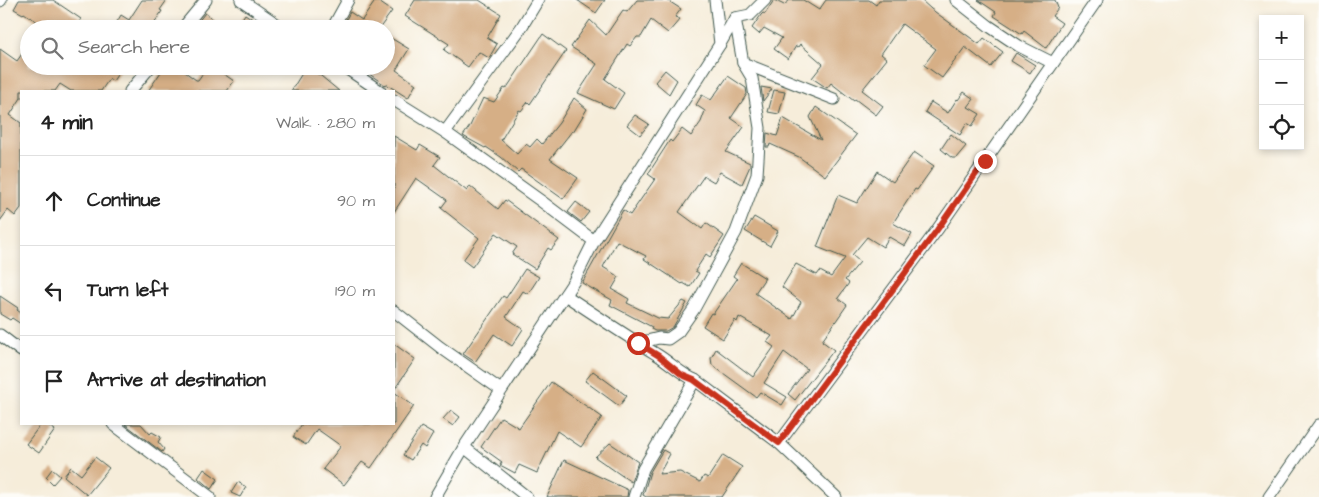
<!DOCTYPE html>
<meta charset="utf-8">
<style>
body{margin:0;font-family:"Architects Daughter",sans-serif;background:#f2f2f2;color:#222}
.controls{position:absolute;right:15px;top:15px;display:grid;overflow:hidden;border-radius:0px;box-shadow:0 2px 8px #0003}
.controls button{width:45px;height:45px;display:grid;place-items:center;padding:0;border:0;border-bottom:1px solid #e0e0e0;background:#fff;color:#222;font:25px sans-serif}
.stop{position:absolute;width:15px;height:15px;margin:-11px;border:4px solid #c8321e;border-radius:50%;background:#fff}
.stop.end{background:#c8321e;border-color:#fff;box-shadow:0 1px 5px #0008}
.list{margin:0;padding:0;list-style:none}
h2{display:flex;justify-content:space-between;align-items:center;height:65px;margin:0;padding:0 20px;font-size:21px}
h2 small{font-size:16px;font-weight:400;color:#767676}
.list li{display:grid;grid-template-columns:32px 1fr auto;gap:15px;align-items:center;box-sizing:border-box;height:90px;padding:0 20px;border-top:1px solid #e0e0e0}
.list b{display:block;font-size:19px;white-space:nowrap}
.list em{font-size:16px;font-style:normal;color:#767676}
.icon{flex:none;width:28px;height:28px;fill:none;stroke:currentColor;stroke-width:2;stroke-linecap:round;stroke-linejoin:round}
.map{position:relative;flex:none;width:1319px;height:497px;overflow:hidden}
.search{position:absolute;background:#fff;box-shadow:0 2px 8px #0003;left:20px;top:20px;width:375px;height:55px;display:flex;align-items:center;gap:12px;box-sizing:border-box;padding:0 18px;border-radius:28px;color:#767676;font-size:19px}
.panel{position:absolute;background:#fff;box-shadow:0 2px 8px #0003;left:20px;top:90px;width:375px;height:335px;border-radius:0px}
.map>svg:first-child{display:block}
.building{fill:#d6af86}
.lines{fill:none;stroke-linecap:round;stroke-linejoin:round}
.minor-casing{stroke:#3f574d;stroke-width:13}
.minor{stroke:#fff;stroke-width:11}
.route{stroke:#c8321e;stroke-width:6}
</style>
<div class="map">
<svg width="1319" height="497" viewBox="0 0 1319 497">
<rect width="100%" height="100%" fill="#fdfcf7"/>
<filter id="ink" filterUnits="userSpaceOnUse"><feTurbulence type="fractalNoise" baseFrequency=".02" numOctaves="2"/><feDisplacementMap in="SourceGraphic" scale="10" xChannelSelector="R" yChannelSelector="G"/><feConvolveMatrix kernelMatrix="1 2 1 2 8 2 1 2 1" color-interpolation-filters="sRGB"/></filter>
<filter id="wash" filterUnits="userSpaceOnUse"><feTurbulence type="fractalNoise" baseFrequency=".0096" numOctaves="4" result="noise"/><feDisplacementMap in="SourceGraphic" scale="20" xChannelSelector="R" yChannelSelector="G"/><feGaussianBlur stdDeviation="1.12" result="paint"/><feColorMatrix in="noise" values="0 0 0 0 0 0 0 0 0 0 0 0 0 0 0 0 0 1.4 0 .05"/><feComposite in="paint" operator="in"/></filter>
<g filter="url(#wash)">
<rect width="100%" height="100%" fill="#f6edda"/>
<g id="blocks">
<!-- building -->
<g class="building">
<path d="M19,0H53L81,19L80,21L91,29H48L24,13L23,14L14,9Z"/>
<path d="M142,0H167L160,10L162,11L155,22L164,29H113L121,15L129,20Z"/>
<path d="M376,0L392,11L379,29H341L350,12L362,20Z"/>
<path d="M415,0H479L501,14L487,38L497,44L489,58L479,52L468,67L444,50L449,44L405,16Z"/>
<path d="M577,0H605L596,13Z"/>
<path d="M637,0H667L681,9L675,17L680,19L668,33L651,20L641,37H637L630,46L627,44L605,79L624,93L614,109L578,93L597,64L571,47L590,20L606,35L623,10L627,12Z"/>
<path d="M774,0L784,5L790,0H803L819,10L826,0H869L876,5L879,0H921L931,9L979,44L984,38L1003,52L991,67L965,47L942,78L924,65L936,49L902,24L881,54L887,59L862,90L883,106L876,115L855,99L854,101L831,83L827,88L812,78L823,64L800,44L798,47L796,46L788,59L774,49L782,38L764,28L759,34L752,28L761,15L763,13L765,14Z"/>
<path d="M978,0H1055L1058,8L1052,16L1062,23L1046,48L1024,31L1022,34L994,16L996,12Z"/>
<path d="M205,13L226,29H192Z"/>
<path d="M245,14L268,29H244L238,25Z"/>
<path d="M543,34L566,51L530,104L528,102L521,111L519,110L501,140L517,154L526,144L530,147L537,139L542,144L559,123L574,98L587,109L573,132L572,131L550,159L578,178L563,199L521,169L518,172L501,157L486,147L485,148L463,136L470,126L483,98L494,102L504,88L506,89Z"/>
<path d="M386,35L409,49L396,70L416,84L408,98L386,84L385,85L358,66H386Z"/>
<path d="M29,44V66H123L113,81L109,79L101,91H71L60,84L55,91H21V98L10,115L21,123V208L15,216L8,210L0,221V49L17,61Z"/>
<path d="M1016,53L1035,65L1030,73L1011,61Z"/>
<path d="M165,66H177L196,80H198L208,66H212L234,81L227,91H148Z"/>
<path d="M306,67L321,76L339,91H291Z"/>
<path d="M665,70L677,80L669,94L655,82Z"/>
<path d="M728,76L746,88L747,94L731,118L744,127L726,152L750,163V166L742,184L720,172L714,182L704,176L679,212L702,229L706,223L724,236L710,257L706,254L695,271L699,273L690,287L683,283L682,284L644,259L646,256L617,241L603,267L619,277L612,289L629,299L627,303L658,318L668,319L683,301L687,303L673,327L666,331H655L651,329L652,327L610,305L612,300L582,283L623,210L630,215L655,179L648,174L670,140L672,142L682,129L691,136L701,122L705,111L696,105L702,95L711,100Z"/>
<path d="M761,87L772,89L763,101Z"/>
<path d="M774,90L785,92L779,114L768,112Z"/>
<path d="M964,92L974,99L968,107L980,114L972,126L967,123L960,135L925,112L931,102L948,113L957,99L958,100Z"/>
<path d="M816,107L856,135L825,176L799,157L770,144L769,147H766L767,133L777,136L783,118L821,140L810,117Z"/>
<path d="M635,115L649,124L640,135L627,125Z"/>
<path d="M951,134L966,146L956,158H952L941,149Z"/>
<path d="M394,136L417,150L420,145L440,157L434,165L467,191L470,186L498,209L505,200L559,240L551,250L548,248L535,269L512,254L517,247L496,233L472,267L463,260L479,238L441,208L447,200L416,178L394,212Z"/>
<path d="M914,152L934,166L917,190L915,189L893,223L912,234L905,246L889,237L883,247L867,237L852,255L860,262L845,280L849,283L838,298L847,305L822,341L834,350L795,400L788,394L807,369L784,352L764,383L787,397L782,405L760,392L756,397L712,365L711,358L716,349L753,377L774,347L767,342L772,336L739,317L737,322L735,320L723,339L703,326L711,313L713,314L737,279L733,276L741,263L765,278L755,293L792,319L801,302L782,287L796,264L817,275L820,271L831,277L845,258L817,247L838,195L857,203L877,171L893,182Z"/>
<path d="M576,202L589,212L581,222L568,212Z"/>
<path d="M754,217L778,231L770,246L745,231Z"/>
<path d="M525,269L539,277L528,294L523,291L506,317L523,329L512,346L494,334L475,362L463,354L503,296L506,298Z"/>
<path d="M0,296L18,308L17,310L21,313V324L12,318L10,320L0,314Z"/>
<path d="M394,344L415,359L394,390Z"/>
<path d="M593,371L627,396L619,406L585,381Z"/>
<path d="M551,382L602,417L581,447L557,431L537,473L519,465L515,473L500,465L502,462L481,447L501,417L519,428Z"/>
<path d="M394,392L414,406L371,468L362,462L344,485L323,469L341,446L317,429L306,445L293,437L302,424H394Z"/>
<path d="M451,410L460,417L453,426L443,419Z"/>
<path d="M41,424H46L55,430L39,453L26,444Z"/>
<path d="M125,424H141L150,434L152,432L161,437L158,442L164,449L162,452Z"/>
<path d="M421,427L433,434L425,448L421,445L411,460L403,455Z"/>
<path d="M610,443L638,462L631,482L595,457Z"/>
<path d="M663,450L670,454L659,474L680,472L700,482L704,476L708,478L723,455L742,467L722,497H646L643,495L650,472Z"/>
<path d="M95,457L109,468L87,495L64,476L71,467L81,475Z"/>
<path d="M564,460L628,490L627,497H547Z"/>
<path d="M52,469L60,476L53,484L46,477Z"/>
<path d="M204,469L218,479L211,489L198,478Z"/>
<path d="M238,482L246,487L240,497L231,493Z"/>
</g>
</g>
</g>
<g filter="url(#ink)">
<use href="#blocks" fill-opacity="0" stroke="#3f574d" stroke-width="1"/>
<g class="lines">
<defs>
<g id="minor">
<path d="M241,0L284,29"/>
<path d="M956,0L989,26L1019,46L1053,63"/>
<path d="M0,1L1,0"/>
<path d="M182,29L206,0"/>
<path d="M332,29L348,0"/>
<path d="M720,44L735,18L750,15L765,0"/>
<path d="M743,63L834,99"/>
<path d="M343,66L380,91"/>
<path d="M130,91L151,66"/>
<path d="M394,100L445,132L541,201L594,241"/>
<path d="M445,132L521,28L538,0"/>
<path d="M565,295C595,315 625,335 656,354C670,362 680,374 695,380L779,443L836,497"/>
<path d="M394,311L440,347L501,390"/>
<path d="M0,335L21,351"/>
<path d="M638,343L659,338L668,339L678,332L694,309L736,232L757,175L760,128L752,78L743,63L735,18"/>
<path d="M113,424L210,497"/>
<path d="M779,443L937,230L1097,0"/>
<path d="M464,447L527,497"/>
<path d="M435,497L464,447L574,281L594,241L720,44L715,0"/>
<path d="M634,497L643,469L695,380"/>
<path d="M1269,497L1319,425"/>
</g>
</defs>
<!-- minor casing -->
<use href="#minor" class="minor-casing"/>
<!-- minor -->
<use href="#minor" class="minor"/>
</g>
</g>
<g class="lines" filter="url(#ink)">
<!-- route -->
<path class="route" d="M638,343L659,356L682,375L694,380L779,443L937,230L985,161"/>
</g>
</svg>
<div class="controls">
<button>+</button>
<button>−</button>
<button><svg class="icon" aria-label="locate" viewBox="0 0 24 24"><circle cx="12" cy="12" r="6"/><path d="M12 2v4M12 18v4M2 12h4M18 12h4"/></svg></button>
</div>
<div class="stop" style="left:638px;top:343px"></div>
<div class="stop end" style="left:985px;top:161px"></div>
<div class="search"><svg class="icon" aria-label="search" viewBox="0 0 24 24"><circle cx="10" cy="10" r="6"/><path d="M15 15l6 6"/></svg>Search here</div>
<section class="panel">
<h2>4 min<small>Walk · 280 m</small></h2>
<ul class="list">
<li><svg class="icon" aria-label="ahead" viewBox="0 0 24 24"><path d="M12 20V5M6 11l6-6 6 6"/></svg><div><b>Continue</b></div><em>90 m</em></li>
<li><svg class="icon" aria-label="left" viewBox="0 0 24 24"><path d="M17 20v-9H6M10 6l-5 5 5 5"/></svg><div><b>Turn left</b></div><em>190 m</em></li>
<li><svg class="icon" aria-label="arrive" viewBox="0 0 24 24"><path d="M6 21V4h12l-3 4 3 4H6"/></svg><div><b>Arrive at destination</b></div></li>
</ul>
</section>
</div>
